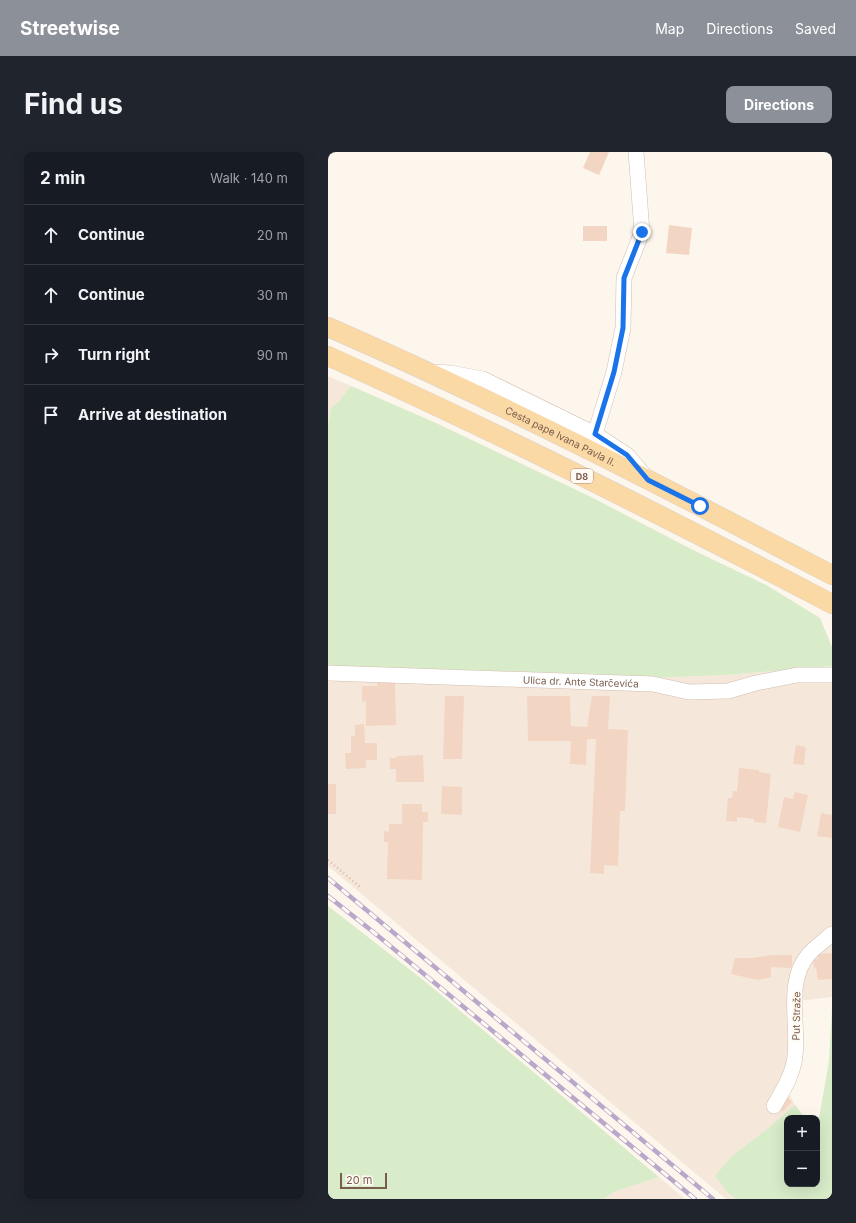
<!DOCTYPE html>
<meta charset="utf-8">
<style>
body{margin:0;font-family:Inter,sans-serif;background:#20242c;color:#f1f3f6}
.controls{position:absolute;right:12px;bottom:12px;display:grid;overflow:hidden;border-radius:8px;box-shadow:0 4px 16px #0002}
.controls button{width:36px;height:36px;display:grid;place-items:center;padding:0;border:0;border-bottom:1px solid #363941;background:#171b24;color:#f1f3f6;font:20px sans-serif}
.scale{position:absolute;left:12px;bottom:10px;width:47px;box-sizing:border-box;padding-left:4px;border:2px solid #7a5c4d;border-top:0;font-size:11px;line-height:14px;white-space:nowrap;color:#7a5c4d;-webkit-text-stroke:3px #fffaf3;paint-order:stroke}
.stop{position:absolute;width:12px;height:12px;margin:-9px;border:3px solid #1a73e8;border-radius:50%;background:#fff}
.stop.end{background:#1a73e8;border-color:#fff;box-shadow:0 1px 4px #0008}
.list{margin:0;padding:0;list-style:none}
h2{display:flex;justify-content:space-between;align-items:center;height:52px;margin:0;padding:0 16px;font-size:17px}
h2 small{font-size:13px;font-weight:400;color:#9ea1a6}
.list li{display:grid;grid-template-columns:26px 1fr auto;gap:12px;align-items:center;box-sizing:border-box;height:60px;padding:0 16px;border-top:1px solid #363941}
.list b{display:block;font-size:15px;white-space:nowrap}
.list em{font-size:13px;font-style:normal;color:#9ea1a6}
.icon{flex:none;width:22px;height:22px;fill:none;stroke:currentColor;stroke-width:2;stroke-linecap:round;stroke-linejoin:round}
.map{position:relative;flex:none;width:504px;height:1047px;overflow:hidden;border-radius:8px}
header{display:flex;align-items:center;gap:24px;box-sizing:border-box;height:56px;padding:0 20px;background:#8c9099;color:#fff}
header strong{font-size:19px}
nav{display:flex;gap:22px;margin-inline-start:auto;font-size:14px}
.intro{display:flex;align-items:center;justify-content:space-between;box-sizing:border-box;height:96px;padding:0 24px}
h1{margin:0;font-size:28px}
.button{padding:10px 18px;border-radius:8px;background:#8c9099;color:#fff;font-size:14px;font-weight:700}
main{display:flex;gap:24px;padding:0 24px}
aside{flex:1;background:#171b24;border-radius:8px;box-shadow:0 4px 16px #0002}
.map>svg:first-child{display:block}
.residential{fill:#f5e8da}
.green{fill:#d8ecc9}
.building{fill:#f3d5c3}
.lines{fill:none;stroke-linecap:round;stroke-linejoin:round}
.minor-casing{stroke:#d1beb0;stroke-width:16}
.major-casing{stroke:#dad1cd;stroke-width:20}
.path{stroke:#d9b8a5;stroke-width:2.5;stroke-dasharray:1 3;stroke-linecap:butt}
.minor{stroke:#fff;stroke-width:15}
.major{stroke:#fbd9a5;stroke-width:19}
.rail-casing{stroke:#b9a8c9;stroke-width:4.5}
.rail{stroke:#fffaf3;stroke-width:3;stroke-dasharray:9;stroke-linecap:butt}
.route{stroke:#1a73e8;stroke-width:5}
.labels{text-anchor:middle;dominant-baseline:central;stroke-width:4;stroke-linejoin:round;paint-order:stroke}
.shield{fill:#fffaf3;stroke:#a28b7f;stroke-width:1}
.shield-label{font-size:9px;font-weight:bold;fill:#7a5c4d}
.street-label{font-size:10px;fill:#7a5c4d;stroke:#fffaf3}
</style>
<header>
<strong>Streetwise</strong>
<nav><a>Map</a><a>Directions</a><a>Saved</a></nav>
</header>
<div class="intro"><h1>Find us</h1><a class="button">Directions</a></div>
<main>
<aside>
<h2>2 min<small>Walk · 140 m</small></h2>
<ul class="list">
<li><svg class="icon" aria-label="ahead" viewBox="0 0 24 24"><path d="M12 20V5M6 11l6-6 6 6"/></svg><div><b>Continue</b></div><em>20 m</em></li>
<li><svg class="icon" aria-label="ahead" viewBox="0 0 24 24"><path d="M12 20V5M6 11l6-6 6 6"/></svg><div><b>Continue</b></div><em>30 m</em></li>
<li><svg class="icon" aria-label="right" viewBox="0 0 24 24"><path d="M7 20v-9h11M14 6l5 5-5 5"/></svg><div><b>Turn right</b></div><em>90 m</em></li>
<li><svg class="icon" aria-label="arrive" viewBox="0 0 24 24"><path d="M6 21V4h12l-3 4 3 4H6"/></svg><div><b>Arrive at destination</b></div></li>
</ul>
</aside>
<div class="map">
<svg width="504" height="1047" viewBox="0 0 504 1047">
<rect width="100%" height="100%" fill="#fdf6ec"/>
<!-- residential -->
<g class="residential">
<path d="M0,224L23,234L11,249L3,256L0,275Z"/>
<path d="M0,514L268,522L324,526L399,523L504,514V845L470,849L460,940L467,953L387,1024L399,1040L408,1047H398L0,714Z"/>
<path d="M331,1025L357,1047H276L286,1040Z"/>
</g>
<!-- green -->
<g class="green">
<path d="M23,234L108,271L263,345L365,398L440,434L492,466L504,495V514L399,523L324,526L268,522L0,514V275L3,256L11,249Z"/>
<path d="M0,754L94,827L331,1025L286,1040L276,1047H0Z"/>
<path d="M504,855V1047H408L399,1040L387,1024L403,1005L438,978L467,953L477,966H459V1032H489V966H491L501,909Z"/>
</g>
<!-- building -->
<g class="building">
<path d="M262,0H281L271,23L255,16Z"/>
<path d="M341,73L364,76L361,103L338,101Z"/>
<rect x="255" y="74" width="24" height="15"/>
<path d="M49,525H67L68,573L38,574V549L34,550V534H49Z"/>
<path d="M117,544H136L134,607H115Z"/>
<path d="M199,544H242L243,582V574L259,575L264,544H282L280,577L300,578L297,659H292L290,714L276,713V722L262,721L268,587H259L258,613L242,612L243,589H200Z"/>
<path d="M36,572L37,591H49V608H38V616L18,617L17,601H23V584H27V573Z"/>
<path d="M468,593L478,595L476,613L465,612Z"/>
<path d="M95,603L96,630H68V617H62V606H68V604Z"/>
<path d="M411,616L431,618V620L443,622L438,671L426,670V667L409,665V670L398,669L400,646H404L405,639H409Z"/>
<rect x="0" y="632" width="8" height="30"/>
<path d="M114,634L134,635V663L113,662Z"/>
<path d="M467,640L480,643L472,680L450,675L456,645L465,647Z"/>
<path d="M74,652H94V660H100V670H95L94,728L59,727L60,690H56V679L61,680V672H74Z"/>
<path d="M493,661L504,663V686L489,684Z"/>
<path d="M504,801V827L490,828L488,815L486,816L485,808L490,807V802Z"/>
<path d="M444,803H464V816L443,815V825L430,828L403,822L407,806H425Z"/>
<path d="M459,944L464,950L454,960L451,951Z"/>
</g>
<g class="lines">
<defs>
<g id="minor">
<path d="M104,220L122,221L155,227L267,282L299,303L317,324"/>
<path d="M267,282L286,220L295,176L296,126L314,80L308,0"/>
<path id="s1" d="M0,521L325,532L361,540L400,539L428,531L469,523H504"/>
<path d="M446,954C455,938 465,923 467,904C471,873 457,828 481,802C487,795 496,789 504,782"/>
</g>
<g id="major">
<path id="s2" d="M0,175C172,250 338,336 504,423"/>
<path d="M0,204C171,281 338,365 504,452"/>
</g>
</defs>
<!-- minor casing -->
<use href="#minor" class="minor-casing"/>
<!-- major casing -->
<use href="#major" class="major-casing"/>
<!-- path -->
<path class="path" d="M0,708L32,735"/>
<!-- minor -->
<use href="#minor" class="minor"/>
<!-- major -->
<use href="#major" class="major"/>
<defs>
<g id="rail">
<path d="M0,726L385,1047"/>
<path d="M0,744L49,783L367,1047"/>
</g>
</defs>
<!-- rail casing -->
<use href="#rail" class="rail-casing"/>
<!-- rail -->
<use href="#rail" class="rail"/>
</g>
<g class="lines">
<!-- route -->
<path class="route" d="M314,80L296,126L295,176L286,220L267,282L299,303L320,328L372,354"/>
</g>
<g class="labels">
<!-- shield labels -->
<rect class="shield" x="243" y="317" width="22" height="14" rx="3"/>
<g class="shield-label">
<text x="254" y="324">D8</text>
</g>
<!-- street labels -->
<g class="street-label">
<text stroke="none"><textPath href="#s2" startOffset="257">Cesta pape Ivana Pavla II.</textPath></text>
<text stroke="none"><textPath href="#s1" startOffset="253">Ulica dr. Ante Starčevića</textPath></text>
<text transform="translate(468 864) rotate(-89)">Put Straže</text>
</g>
</g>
</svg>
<div class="controls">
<button>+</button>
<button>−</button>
</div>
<div class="scale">20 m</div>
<div class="stop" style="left:372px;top:354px"></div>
<div class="stop end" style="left:314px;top:80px"></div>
</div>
</main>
